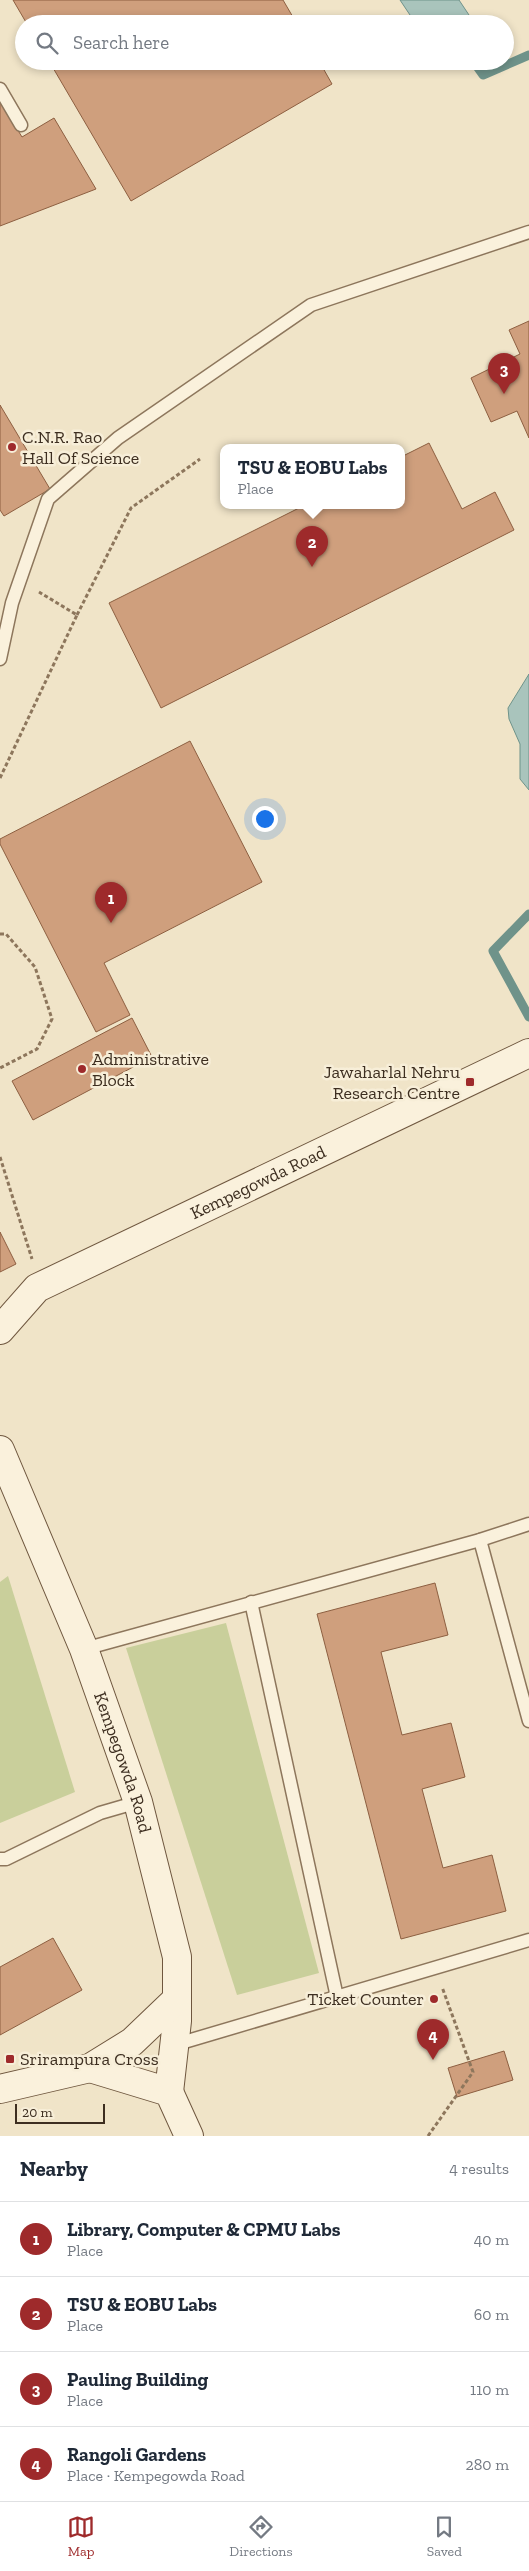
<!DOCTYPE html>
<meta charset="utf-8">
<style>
body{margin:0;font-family:"Zilla Slab",serif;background:#f6f6f7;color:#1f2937}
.scale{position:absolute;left:15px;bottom:12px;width:90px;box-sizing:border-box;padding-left:5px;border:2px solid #3d2e20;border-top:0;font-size:14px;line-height:18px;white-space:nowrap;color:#3d2e20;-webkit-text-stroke:4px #f7eed8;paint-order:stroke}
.you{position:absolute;left:264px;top:818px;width:18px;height:18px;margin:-12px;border:4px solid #fff;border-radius:50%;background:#1a73e8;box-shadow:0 0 0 8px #1a73e833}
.badge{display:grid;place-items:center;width:32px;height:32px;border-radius:50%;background:#9e2a2b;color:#fff;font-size:16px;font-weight:700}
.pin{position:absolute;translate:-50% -41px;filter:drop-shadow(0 1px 2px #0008)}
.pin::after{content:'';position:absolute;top:26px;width:18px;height:15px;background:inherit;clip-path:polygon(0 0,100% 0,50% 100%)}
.popup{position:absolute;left:220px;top:444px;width:185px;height:65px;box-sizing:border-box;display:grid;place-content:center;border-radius:10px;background:#fff;filter:drop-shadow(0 1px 4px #0005);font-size:16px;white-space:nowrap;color:#747a83}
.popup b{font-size:19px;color:#1f2937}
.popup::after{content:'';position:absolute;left:50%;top:100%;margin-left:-10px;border:10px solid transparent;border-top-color:#fff}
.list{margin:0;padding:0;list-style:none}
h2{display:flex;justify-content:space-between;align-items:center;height:65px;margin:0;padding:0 20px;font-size:21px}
h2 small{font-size:16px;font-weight:400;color:#747a83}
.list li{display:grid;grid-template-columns:32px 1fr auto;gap:15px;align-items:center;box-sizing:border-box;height:75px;padding:0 20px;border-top:1px solid #e0e1e3}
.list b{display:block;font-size:19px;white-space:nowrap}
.list p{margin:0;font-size:16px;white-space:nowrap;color:#747a83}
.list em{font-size:16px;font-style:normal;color:#747a83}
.icon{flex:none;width:28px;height:28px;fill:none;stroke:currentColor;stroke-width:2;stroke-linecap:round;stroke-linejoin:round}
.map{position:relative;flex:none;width:529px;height:2136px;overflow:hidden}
.search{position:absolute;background:#fff;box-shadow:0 2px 8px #0003;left:15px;right:15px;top:15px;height:55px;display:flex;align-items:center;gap:12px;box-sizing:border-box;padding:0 18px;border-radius:28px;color:#747a83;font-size:19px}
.sheet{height:365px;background:#fff}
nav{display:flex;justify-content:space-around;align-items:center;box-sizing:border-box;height:70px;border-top:1px solid #e0e1e3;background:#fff;font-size:14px;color:#747a83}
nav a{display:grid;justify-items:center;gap:2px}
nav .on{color:#9e2a2b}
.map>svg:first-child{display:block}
.green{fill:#c9cf9b}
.water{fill:#a9c4bc;stroke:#6f938a}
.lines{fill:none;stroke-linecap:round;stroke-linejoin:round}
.stream{stroke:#6f938a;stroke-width:9}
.building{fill:#cf9f7d;stroke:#8d5f41}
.lane-casing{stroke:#8d765c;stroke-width:15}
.secondary-casing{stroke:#6f573f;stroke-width:30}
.path{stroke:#8d765c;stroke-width:3;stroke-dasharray:4 2.5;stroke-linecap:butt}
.lane{stroke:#faf1dc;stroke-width:12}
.secondary{stroke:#faf1dc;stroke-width:28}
.poi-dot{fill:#9e2a2b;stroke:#f7eed8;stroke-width:2}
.labels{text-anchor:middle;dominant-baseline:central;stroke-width:5;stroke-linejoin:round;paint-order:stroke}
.poi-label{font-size:18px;fill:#3d2e20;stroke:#f7eed8;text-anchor:start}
.street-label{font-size:18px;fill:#3d2e20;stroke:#f7eed8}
</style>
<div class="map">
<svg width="529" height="2136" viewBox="0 0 529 2136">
<rect width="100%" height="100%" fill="#f0e4c8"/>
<!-- green -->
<g class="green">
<path d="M8,1576L75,1792L0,1823V1582Z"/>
<path d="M226,1623L319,1973L237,1995L126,1648Z"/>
</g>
<!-- water -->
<g class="water">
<path d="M400,0H459L475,24H416Z"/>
<path d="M529,674V790L520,779V744L509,719L508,708Z"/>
</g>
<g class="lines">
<!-- stream -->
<g class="stream">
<path d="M473,61L483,75L529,55"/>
<path d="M529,914L493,951L529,1017"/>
</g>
</g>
<!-- building -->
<g class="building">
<path d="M13,0H283L297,24H27Z"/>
<path d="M49,61H319L332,84L131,201Z"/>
<path d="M0,101L22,137L54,118L96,189L0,226Z"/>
<path d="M529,321V438L517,411L491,422L471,378L520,354L509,330Z"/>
<path d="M0,405L50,489L4,516L0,510Z"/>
<path d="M429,443L462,509L495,492L514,530L161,708L109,603L303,506H401V457Z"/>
<path d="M190,741L262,882L104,963L130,1015L96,1032L0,844V839Z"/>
<path d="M132,1018L152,1057L33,1120L12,1081Z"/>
<path d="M0,1232L16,1264L0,1272Z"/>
<path d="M435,1583L448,1635L381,1652L402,1735L451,1723L465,1777L422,1789L443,1868L492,1855L506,1911L401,1939L317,1614Z"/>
<path d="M53,1938L82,1990L0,2035V1967Z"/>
<path d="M504,2051L513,2080L457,2097L448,2068Z"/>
</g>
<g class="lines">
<defs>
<g id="lane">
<path d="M0,89L21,125"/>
<path d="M0,659L12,603L48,499L118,438L311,305L529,232"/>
<path d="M480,1540L529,1721"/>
<path d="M251,1602L337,1997"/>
<path d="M84,1649L480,1540L529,1524"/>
<path d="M0,1859H6L100,1813L138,1802"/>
<path d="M174,2045L529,1940"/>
</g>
<g id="secondary">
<path id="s1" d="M0,1330L37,1288L529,1053"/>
<path id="s2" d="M0,1450L84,1649L138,1802L177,1957V2021L169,2092"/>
<path d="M90,2068L169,2092L189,2136"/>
<path d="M0,2089L90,2068L132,2042L177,1999"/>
</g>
</defs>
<!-- lane casing -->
<use href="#lane" class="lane-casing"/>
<!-- secondary casing -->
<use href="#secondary" class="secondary-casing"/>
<!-- path -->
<g class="path">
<path d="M77,615L131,508L200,459"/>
<path d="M0,778L77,615L39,592"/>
<path d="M0,934H6L35,967L52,1019L37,1049L0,1068"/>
<path d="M0,1157L32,1259"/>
<path d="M428,2136L473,2072L442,1987"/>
</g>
<!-- lane -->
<use href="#lane" class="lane"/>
<!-- secondary -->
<use href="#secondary" class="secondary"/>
</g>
<!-- markers -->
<g class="poi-dot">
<circle cx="12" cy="447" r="5"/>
<circle cx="82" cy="1069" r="5"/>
<rect x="465" y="1077" width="10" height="10" rx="2.5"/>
<circle cx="434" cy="1999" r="5"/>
<rect x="5" y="2054" width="10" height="10" rx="2.5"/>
</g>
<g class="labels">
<!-- poi labels -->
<g class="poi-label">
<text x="22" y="437">C.N.R. Rao<tspan x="22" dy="21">Hall Of Science</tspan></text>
<text x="92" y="1059">Administrative<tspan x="92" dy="21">Block</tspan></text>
<text x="460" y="1072" text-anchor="end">Jawaharlal Nehru<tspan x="460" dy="21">Research Centre</tspan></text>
<text x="424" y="1999" text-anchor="end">Ticket Counter</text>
<text x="20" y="2059">Srirampura Cross</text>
</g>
<!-- street labels -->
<g class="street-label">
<text stroke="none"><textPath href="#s1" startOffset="301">Kempegowda Road</textPath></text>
<text stroke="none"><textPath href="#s2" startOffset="336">Kempegowda Road</textPath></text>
</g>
</g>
</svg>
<div class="scale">20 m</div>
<div class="you"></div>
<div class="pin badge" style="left:111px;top:923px">1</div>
<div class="pin badge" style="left:312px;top:567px">2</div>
<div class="popup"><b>TSU &amp; EOBU Labs</b>Place</div>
<div class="pin badge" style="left:504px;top:394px">3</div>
<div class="pin badge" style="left:433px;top:2060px">4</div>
<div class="search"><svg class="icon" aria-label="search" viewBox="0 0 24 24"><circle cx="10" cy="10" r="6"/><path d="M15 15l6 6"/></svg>Search here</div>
</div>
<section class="sheet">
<h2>Nearby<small>4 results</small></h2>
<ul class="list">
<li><span class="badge">1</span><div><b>Library, Computer &amp; CPMU Labs</b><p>Place</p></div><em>40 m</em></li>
<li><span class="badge">2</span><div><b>TSU &amp; EOBU Labs</b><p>Place</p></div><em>60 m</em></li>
<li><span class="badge">3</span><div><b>Pauling Building</b><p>Place</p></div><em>110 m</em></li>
<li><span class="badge">4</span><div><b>Rangoli Gardens</b><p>Place · Kempegowda Road</p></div><em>280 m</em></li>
</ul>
</section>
<nav>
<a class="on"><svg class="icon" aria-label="map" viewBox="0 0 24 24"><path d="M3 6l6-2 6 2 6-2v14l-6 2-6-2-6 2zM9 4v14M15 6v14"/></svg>Map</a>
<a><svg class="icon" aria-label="directions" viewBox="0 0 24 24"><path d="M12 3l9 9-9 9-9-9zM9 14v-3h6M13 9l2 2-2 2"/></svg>Directions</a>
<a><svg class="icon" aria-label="saved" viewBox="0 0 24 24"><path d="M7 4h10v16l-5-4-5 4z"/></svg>Saved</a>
</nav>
